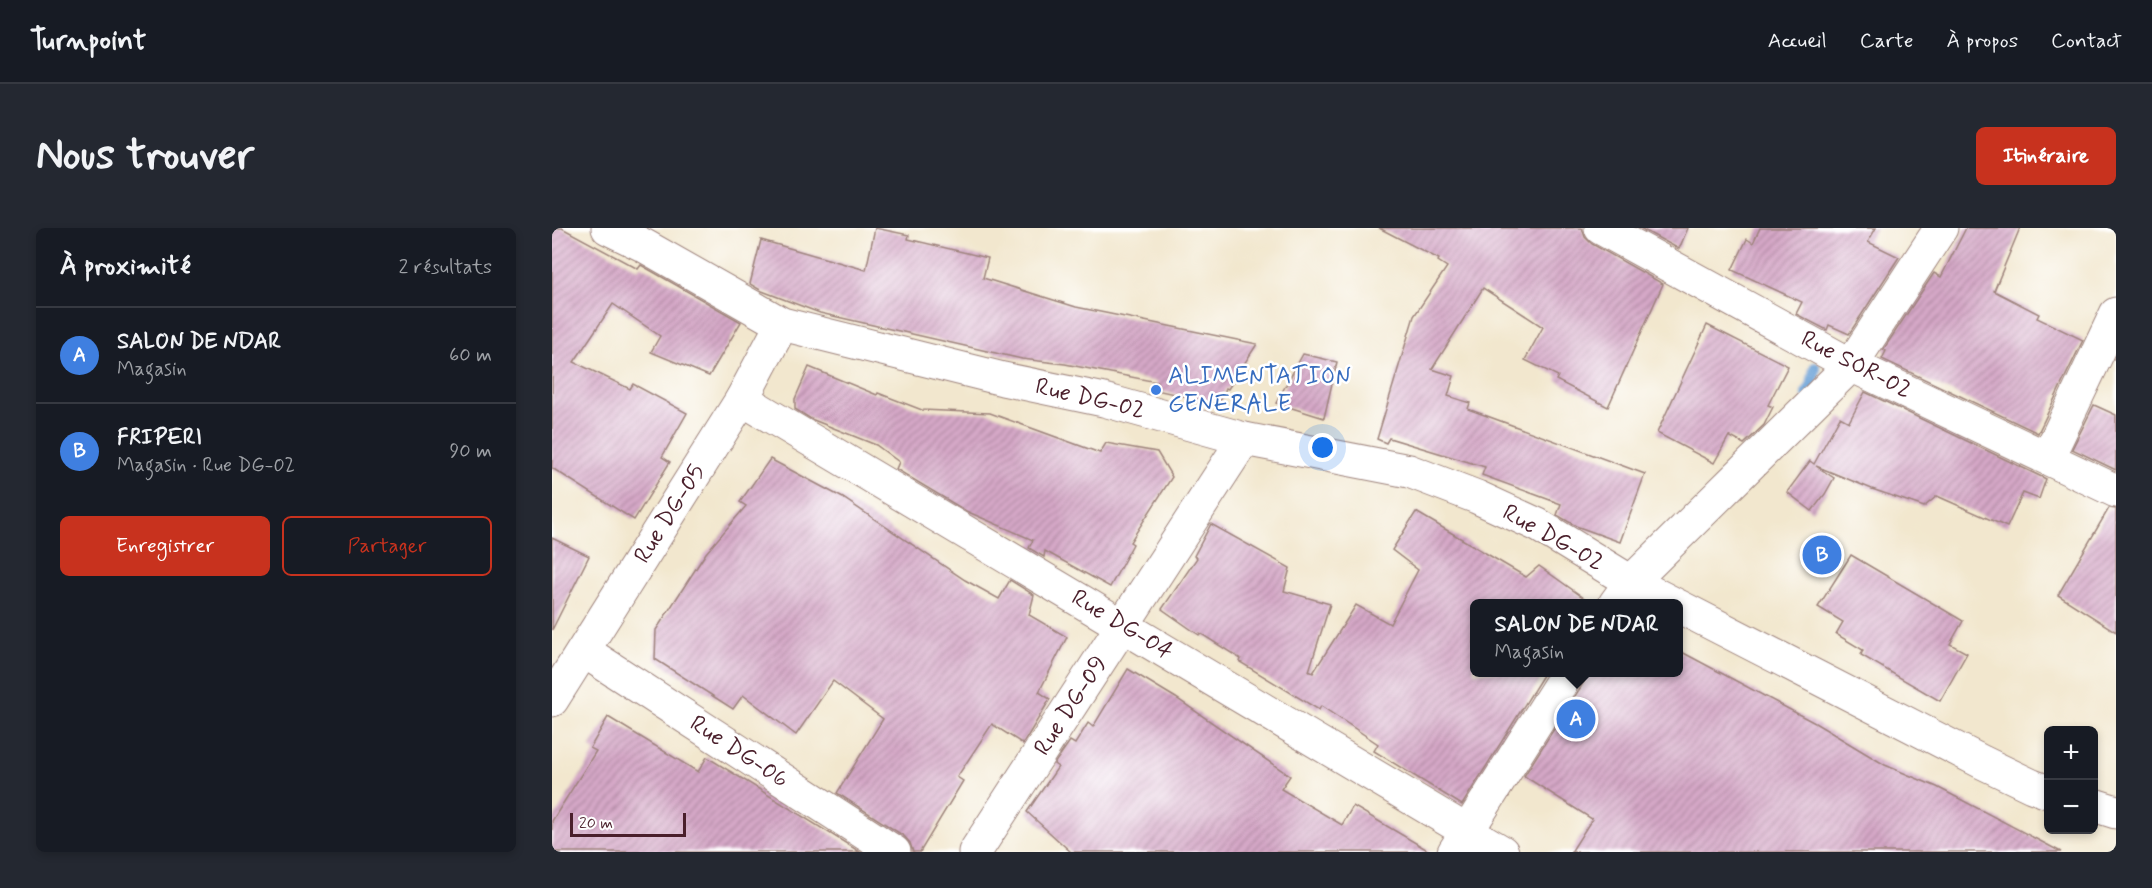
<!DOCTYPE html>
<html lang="fr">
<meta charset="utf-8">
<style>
body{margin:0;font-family:Mynerve,sans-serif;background:#242831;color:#f1f3f6}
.controls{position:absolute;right:18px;bottom:18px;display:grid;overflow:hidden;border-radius:9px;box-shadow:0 3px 9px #0003}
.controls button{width:54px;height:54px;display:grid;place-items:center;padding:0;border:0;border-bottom:2px solid #363941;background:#171b24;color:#f1f3f6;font:30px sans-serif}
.scale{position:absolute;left:18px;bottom:15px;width:116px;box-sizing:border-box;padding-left:6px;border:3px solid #4a1f2b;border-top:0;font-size:16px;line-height:21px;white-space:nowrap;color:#4a1f2b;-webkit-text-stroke:4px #fff;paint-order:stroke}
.you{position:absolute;left:771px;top:220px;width:21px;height:21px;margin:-15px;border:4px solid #fff;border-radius:50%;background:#1a73e8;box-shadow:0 0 0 9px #1a73e833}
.badge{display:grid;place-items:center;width:39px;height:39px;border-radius:50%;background:#c8321e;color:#fff;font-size:20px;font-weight:700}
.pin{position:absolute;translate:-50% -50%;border:3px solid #fff;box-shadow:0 2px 6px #0006}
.popup{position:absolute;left:918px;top:371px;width:213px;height:78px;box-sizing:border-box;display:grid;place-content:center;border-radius:9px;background:#171b24;filter:drop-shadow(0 2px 4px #0005);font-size:20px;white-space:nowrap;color:#9ea1a6}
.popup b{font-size:22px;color:#f1f3f6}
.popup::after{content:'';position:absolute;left:50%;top:100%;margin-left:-12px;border:12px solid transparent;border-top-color:#171b24}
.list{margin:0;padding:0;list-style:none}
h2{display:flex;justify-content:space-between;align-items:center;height:78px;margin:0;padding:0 24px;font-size:26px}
h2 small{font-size:20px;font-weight:400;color:#9ea1a6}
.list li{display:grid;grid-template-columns:39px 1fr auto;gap:18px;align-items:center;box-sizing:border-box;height:96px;padding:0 24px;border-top:2px solid #363941}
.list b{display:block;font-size:22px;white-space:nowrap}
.list p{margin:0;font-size:20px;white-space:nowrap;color:#9ea1a6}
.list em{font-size:20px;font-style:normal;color:#9ea1a6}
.actions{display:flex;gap:12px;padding:18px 24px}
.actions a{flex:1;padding:14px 0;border:2px solid #c8321e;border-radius:9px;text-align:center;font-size:21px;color:#c8321e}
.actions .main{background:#c8321e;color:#fff}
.map{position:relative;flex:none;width:1564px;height:624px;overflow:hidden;border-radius:9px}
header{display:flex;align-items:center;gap:36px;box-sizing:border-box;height:84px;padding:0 30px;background:#171b24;border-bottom:2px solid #363941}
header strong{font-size:28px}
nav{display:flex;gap:33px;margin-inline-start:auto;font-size:21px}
.intro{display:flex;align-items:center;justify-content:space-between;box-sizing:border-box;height:144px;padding:0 36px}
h1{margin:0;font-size:42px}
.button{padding:15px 27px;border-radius:9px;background:#c8321e;color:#fff;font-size:21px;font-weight:700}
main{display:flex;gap:36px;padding:0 36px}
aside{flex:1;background:#171b24;border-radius:9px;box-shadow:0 3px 9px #0003}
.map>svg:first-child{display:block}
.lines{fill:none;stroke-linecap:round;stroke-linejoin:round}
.stream{stroke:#669fd5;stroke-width:12}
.building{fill:url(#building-hatch)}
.minor-casing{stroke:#9e837c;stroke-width:35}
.minor{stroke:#fff;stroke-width:33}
.shop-dot{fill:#3f7fe0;stroke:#fff;stroke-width:2}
.labels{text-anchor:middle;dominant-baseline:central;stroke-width:5;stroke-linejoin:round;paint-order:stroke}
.street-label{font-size:24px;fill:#4a1f2b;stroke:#fff}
.shop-label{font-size:24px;fill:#366cbe;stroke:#fff;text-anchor:start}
</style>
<header>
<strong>Turnpoint</strong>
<nav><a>Accueil</a><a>Carte</a><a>À propos</a><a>Contact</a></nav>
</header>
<div class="intro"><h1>Nous trouver</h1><a class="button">Itinéraire</a></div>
<main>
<aside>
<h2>À proximité<small>2 résultats</small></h2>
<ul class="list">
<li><span class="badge" style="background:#3f7fe0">A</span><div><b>SALON DE NDAR</b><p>Magasin</p></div><em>60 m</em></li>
<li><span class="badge" style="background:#3f7fe0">B</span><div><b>FRIPERI</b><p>Magasin · Rue DG-02</p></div><em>90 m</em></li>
</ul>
<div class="actions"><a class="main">Enregistrer</a><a>Partager</a></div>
</aside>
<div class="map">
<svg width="1564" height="624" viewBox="0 0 1564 624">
<defs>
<pattern id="building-hatch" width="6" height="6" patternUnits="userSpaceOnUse" patternTransform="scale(1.5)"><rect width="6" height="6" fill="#d5a8c7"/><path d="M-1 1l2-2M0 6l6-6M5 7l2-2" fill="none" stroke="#af88a2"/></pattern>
</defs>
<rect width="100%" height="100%" fill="#fff"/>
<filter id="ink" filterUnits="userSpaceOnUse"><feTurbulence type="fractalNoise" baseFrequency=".0167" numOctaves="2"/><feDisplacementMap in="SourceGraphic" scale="12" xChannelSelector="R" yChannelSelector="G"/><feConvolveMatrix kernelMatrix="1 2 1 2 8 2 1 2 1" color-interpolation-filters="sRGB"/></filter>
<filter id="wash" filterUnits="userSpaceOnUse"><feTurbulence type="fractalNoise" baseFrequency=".008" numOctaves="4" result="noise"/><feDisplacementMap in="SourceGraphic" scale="24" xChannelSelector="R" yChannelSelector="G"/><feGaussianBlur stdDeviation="1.35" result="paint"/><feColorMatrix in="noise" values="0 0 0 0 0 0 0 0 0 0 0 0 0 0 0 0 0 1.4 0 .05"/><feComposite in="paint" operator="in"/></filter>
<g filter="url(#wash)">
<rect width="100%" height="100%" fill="#f2e7ce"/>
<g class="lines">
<!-- stream -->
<path class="stream" d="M1255,165L1260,158L1263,140"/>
</g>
<g id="blocks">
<!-- building -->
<g class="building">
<path d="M0,0H10L86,41L89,37L189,94L157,148L99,124L108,108L61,76L22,134L78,161L81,156L135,185L110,229L118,234L82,292L0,240Z"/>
<path d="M323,0L357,7L356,11L436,30L431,50L524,79L705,116L676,161L674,160L667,176L604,162L605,154L513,136L470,131L268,85L210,63L198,56L209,12L314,42Z"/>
<path d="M827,0H1030L1033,9L1040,16L1111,56L1056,179L1004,152L1006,148L973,132L991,99L931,60L880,141L902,148L896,168L918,175L916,181L1093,246L1068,314L1024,298L1005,287L1009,276L930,247L933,239L837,210L834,215L825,211L862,88L895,39L886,33L887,31Z"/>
<path d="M1088,0H1136L1127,21Z"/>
<path d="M1208,0H1324L1316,14L1347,29L1297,106L1277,97L1275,102L1244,86L1250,74L1180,42L1195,11L1201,15Z"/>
<path d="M1414,0H1468L1442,63L1487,86L1485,90L1531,112L1486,205L1330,131L1334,123L1331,122L1382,45L1389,49Z"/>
<path d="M1155,97L1236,138L1216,177L1221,179L1212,197L1192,216L1177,208L1162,235L1105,205Z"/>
<path d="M751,126L785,134L772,190L724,175Z"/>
<path d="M257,139L325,167L326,165L370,182L438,185L548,225L554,215L605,224L620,249L578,314L581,316L558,359L493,323L492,329L477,320L481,312L414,283L344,241L347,234L324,217L259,191L243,181V171Z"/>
<path d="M1313,164L1494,251L1487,271L1471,265L1455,299L1385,268L1372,279L1320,261L1264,238L1282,250L1273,266L1260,283L1235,264L1258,233L1262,236L1288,189L1297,194Z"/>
<path d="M1542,177L1564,187V242L1520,221Z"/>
<path d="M218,231L291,270L413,352L447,371L458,352L482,367L477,387L515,409L487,464L498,471L471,516L440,496L405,549L411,553L368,624H361L358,615L352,608L285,565L331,491L281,453L244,507L191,467L181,481L103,431L104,402L154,325L194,278L188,274Z"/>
<path d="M1557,280L1564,281V404L1506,367Z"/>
<path d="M864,284L974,349L987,338L1039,375H922V444H993L910,577L822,523L826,516L769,478L767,482L688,434L689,431L648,405L647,407L610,381L645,330L642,328L659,296L738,340L732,363L778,376L757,443L761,445L804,377L838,396L866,342L840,322Z"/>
<path d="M0,310L37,328L0,402Z"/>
<path d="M1299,327L1411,393L1398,416L1415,425L1388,473L1309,427L1311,422L1284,406L1291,394L1266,379Z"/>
<path d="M1126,422L1263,495L1333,537L1385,559L1509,624H1019L1040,591L972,548L1032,454L1035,444H1126Z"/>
<path d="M576,441L624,470L738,548L729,561L790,597L801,578L879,624H519L475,584L506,539L502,536L518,513L523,516L536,495L541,499Z"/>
<path d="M56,489L146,544L155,529L308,624H0V593L44,523L38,520Z"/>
</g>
</g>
</g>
<g filter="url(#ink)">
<use href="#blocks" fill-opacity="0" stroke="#9e837c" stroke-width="1.5"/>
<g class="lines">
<defs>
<g id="minor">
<path d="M56,0L91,17L230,96L451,151L552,172L692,211L857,243L925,269L986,297L1079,354L1122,376"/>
<path d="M1049,0L1299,137L1564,263"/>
<path d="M190,171L950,624"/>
<path d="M1496,229L1564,86"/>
<path d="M1063,376L1079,354L1299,137L1389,0"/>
<path d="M1126,378L1430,534L1480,558L1496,564"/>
<path d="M32,423L342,624"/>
<path d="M0,472L190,171L230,96"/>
<path d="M1542,577L1564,584"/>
<path d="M423,624L692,211"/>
<path d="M902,624L1016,444"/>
</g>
</defs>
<!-- minor casing -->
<use href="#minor" class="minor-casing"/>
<!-- minor -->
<use href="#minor" class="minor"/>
</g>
</g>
<!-- markers -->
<circle class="shop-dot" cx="604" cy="162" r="6"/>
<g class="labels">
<!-- street labels -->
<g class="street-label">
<text transform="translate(1304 137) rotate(27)">Rue SOR-02</text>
<text transform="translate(538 171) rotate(13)">Rue DG-02</text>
<text transform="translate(118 286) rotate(-58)">Rue DG-05</text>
<text transform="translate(1001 310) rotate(29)">Rue DG-02</text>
<text transform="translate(570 397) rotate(31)">Rue DG-04</text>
<text transform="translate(519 478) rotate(-57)">Rue DG-09</text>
<text transform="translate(187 524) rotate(33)">Rue DG-06</text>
</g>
<!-- shop labels -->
<g class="shop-label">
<text x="616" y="148">ALIMENTATION<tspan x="616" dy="28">GENERALE</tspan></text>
</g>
</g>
</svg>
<div class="controls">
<button>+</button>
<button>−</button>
</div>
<div class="scale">20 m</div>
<div class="you"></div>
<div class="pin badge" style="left:1024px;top:491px;background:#3f7fe0">A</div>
<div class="popup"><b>SALON DE NDAR</b>Magasin</div>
<div class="pin badge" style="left:1270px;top:327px;background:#3f7fe0">B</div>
</div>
</main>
